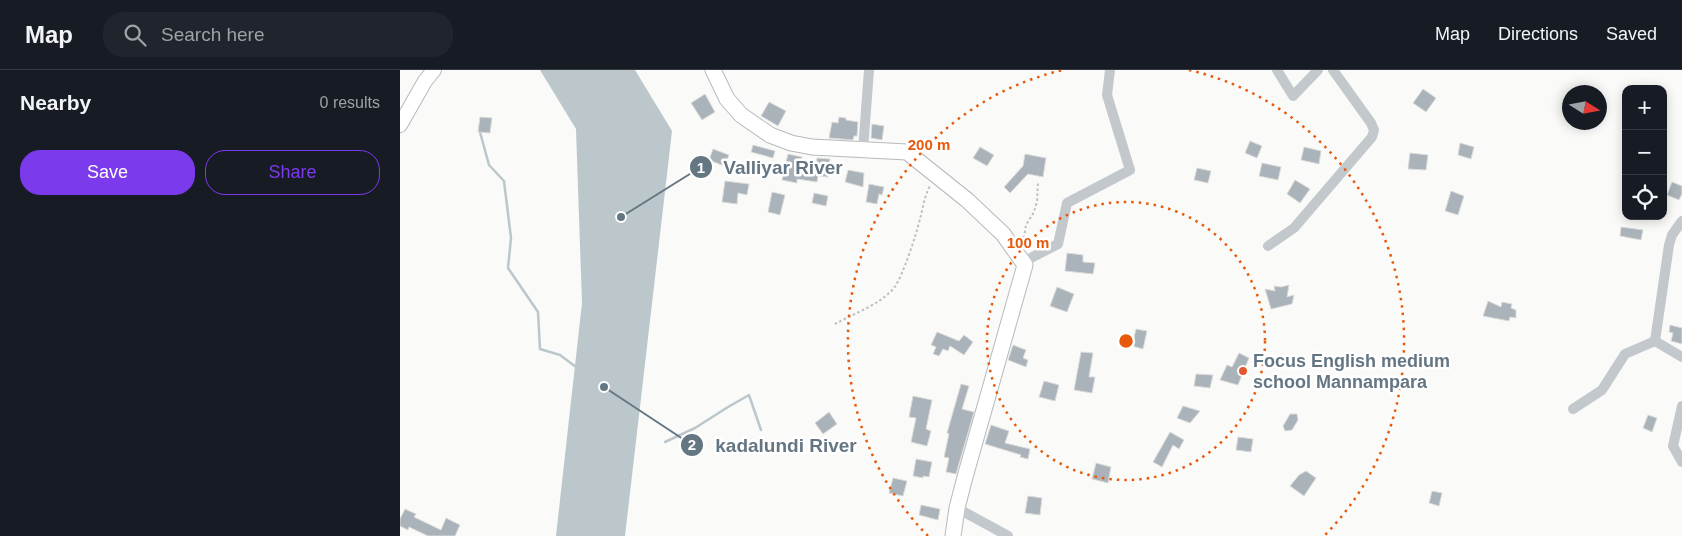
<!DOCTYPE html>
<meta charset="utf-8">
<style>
body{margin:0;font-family:Helvetica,sans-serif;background:#20242c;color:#f1f3f6}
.controls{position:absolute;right:15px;top:15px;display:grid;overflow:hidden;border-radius:10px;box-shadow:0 2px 12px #0003}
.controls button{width:45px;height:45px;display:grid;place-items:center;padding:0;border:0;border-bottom:1px solid #363941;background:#171b24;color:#f1f3f6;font:25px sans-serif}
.compass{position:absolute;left:1162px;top:15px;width:45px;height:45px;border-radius:50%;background:#171b24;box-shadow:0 2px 12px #0003;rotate:101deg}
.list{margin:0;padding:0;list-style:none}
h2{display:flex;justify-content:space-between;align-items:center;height:65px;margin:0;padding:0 20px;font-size:21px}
h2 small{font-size:16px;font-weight:400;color:#9ea1a6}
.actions{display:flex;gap:10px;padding:15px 20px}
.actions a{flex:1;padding:11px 0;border:1px solid #7c3aed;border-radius:20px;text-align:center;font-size:18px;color:#7c3aed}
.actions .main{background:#7c3aed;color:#fff}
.icon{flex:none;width:28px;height:28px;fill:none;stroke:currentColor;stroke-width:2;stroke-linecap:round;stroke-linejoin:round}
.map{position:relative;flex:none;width:1282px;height:466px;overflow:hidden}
header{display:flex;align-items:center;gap:30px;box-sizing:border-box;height:70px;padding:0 25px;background:#171b24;border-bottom:1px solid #363941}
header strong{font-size:24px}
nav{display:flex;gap:28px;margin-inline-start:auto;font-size:18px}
.search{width:350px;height:45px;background:#20242c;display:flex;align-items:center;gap:12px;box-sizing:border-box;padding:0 18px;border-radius:20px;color:#9ea1a6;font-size:19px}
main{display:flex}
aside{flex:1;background:#171b24}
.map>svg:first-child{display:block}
.water{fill:#bbc7cb}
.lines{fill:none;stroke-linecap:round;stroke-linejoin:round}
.stream{stroke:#bbc7cb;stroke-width:2.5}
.building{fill:#aab3b9;stroke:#dcdcda}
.secondary-casing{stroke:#b3babf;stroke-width:16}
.primary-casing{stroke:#b5babe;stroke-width:17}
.path{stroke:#bbbfc2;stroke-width:2;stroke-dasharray:2.5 2.5;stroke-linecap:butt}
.minor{stroke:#c3c8cc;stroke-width:10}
.secondary{stroke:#fff;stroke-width:14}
.primary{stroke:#fff;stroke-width:15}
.ring{fill:none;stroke:#e8590c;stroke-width:2.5;stroke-dasharray:2.5 5}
.poi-dot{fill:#e4572e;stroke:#fff;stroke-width:2}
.labels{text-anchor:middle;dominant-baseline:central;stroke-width:5;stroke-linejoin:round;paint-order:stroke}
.poi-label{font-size:18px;font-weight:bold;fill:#657683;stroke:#fff;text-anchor:start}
.centre{fill:#e8590c;stroke:#fff;stroke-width:2.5}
.ring-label{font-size:15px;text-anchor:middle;font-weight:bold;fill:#e8590c;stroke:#fff;stroke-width:5;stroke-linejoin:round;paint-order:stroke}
.leader{fill:none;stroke:#657683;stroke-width:2}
.callout-dot{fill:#657683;stroke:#fff;stroke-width:2}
.mark-label{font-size:15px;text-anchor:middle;font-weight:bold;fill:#fff}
.callout-label{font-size:19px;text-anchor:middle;font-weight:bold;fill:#657683;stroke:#fff;stroke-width:5;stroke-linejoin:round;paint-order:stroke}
</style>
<header>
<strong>Map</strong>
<div class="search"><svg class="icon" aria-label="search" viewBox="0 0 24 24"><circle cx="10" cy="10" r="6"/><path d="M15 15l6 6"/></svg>Search here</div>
<nav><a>Map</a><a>Directions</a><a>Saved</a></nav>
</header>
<main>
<aside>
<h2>Nearby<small>0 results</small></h2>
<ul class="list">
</ul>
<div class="actions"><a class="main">Save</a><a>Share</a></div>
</aside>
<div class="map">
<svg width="1282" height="466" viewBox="0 0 1282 466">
<rect width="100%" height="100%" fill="#fafaf8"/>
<!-- water -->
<path class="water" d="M140,0H235L272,61L225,466H156L182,233L176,59Z"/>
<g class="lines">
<!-- stream -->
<g class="stream">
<path d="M80,62L89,95L104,111L111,168L108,198L138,242L140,279L160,285L176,297"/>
<path d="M265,372L295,358L328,337L349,325L361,360"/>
</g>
</g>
<!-- building -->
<g class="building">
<path d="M1023,19L1036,28L1026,42L1013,33Z"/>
<path d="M305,24L315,42L302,50L291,33Z"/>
<path d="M369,32L386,41L378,56L361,46Z"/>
<path d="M80,47L92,48L90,63L78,62Z"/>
<path d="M439,47L446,48V50L458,52L457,66H454L453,70L429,68L432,52L438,53Z"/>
<path d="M472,54L484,56L482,70L471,68Z"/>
<path d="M850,71L862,76L857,88L845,83Z"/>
<path d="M1060,73L1074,77L1071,89L1058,85Z"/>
<path d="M353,75L375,81L373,88L351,82Z"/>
<path d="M580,77L594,85L587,96L573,88Z"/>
<path d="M904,77L921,81L919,94L901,90Z"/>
<path d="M313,79L329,85L324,96L309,90Z"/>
<path d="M1010,83L1028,85L1026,100L1008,99Z"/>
<path d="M388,84L402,87L400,98L416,101L417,88L430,89L428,107L418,106L417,112L397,109V113L382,110Z"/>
<path d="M625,84L646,88L643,107L628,104L610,123L604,117L623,96Z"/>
<path d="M862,93L881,97L878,110L859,106Z"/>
<path d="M797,98L811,101L808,113L794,110Z"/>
<path d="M448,100L464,103L463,117L445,112Z"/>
<path d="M895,110L910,119L900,133L887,124Z"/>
<path d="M325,111L349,114L347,125L338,123L337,134L322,132Z"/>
<path d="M1272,112L1282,116V124L1279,130L1267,125Z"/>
<path d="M469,114L484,117L482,125L479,124L477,134L466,132Z"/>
<path d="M1051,121L1064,126L1058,145L1045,141Z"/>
<path d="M372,122L385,125L380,145L368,142Z"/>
<path d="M414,123L428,126L426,136L412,133Z"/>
<path d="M1221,157L1243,160L1241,170L1220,166Z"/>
<path d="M667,183L683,185V192L695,193L693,204L665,201Z"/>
<path d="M889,215L887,227L894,225L892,234L871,239L865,219L875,221L874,216L881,217Z"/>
<path d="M657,217L674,224L667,242L650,236Z"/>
<path d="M1088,231L1101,237L1102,232L1112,234L1111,238L1116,240V248L1110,247L1109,251L1083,246Z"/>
<path d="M1270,255L1282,258V274L1271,271L1273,263L1269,262Z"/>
<path d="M736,259L747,261L743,279L732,276Z"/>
<path d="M537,262L559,271L564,265L573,272L564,285L550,276L548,281L543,279L539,286L533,284L536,277L531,275Z"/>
<path d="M613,275L626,280L623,288L628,290L626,297L608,290Z"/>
<path d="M681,282L693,283L689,307H695L692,323L674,320Z"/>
<path d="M839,283L849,288L838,315L820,310L827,295L832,297Z"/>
<path d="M796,304L813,305L810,318L794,316Z"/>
<path d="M644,311L659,315L655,331L639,327Z"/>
<path d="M561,314L569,316L562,339L574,342L556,404L546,402L549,388L544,387L549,364L547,363Z"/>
<path d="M513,326L532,330L526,359L531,361L527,376L511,372L516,348L509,347Z"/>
<path d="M783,336L800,341L790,353L777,348Z"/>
<path d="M429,342L437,354L423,364L415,353Z"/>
<path d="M890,344H897L898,350L892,360L885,361L883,356Z"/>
<path d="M1248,345L1257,348L1252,362L1243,358Z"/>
<path d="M591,355L609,361L605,373L630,379L628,389L620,387L621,385L585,374Z"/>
<path d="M770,362L784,370L779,379L773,375L762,397L753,392Z"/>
<path d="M838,367L853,369L851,382L836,380Z"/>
<path d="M516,389L532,392L529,407L523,406V408L513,406Z"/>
<path d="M696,393L711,397L708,413L692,409Z"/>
<path d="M906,401L916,408L904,426L890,416L899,405Z"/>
<path d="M493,408L507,411L503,426L489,423Z"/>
<path d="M1032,421L1042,423L1039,436L1029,433Z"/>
<path d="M628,426L642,428L640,445L625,443Z"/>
<path d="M521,435L540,439L538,450L519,445Z"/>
<path d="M5,439L16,444L14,447L41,460L46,448L60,455L55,466H28L9,457L8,460L0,456V449Z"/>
</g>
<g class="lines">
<defs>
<path id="secondary" d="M0,55L25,11L34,0"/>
<path id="primary" d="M313,0L327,29L341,45L370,65L391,73L412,77L507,82L567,130L603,164L625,195L565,407L557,438L553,466"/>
</defs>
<!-- secondary casing -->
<use href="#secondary" class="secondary-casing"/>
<!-- primary casing -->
<use href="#primary" class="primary-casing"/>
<!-- path -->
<g class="path">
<path d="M623,173L626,155L634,142L637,131L638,112"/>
<path d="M435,254C453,244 481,234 494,218C503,206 516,165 520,149C523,138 524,127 530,116"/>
</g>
<!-- minor -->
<g class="minor">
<path d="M877,0L893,26L918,0"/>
<path d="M463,80L469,0"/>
<path d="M1282,151L1272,165L1269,175L1255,271L1282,287"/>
<path d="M868,176L894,158L972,67L974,60L971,53L933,0"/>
<path d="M623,192L658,174L667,133L730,100L707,25L710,0"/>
<path d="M1282,336L1273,376L1282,392"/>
<path d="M1173,339L1202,320L1225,284L1255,271"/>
<path d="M557,438L608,466"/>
</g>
<!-- secondary -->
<use href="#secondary" class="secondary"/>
<!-- primary -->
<use href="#primary" class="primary"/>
</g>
<!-- distance rings -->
<g class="ring">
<circle cx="726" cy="271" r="139"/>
<path d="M528 466A278 278 0 0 1 663 0M789 0A278 278 0 0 1 924 466"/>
</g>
<!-- markers -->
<circle class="poi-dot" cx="843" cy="301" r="5"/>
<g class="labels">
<!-- poi labels -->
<g class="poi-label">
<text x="853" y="291">Focus English medium<tspan x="853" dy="21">school Mannampara</tspan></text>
</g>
</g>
<circle cx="726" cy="271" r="8" class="centre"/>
<g class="ring-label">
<text x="529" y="80">200 m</text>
<text x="628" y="178">100 m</text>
</g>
<!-- callouts -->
<path class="leader" d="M221 147L301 97M204 317L292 375"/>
<g class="callout-dot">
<circle cx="221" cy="147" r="5"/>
<circle cx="204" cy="317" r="5"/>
<circle cx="301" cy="97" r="12"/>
<circle cx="292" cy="375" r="12"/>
</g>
<g class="mark-label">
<text x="301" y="103">1</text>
<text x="292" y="380">2</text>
</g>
<g class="callout-label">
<text x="383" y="104">Valliyar River</text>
<text x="386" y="382">kadalundi River</text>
</g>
</svg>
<div class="controls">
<button>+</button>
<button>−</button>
<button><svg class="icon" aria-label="locate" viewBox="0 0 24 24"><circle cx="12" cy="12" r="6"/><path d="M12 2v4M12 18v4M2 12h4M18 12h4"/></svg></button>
</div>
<svg class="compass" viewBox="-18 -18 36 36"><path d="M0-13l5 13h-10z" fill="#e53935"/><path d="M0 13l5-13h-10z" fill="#9ea1a6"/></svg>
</div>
</main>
